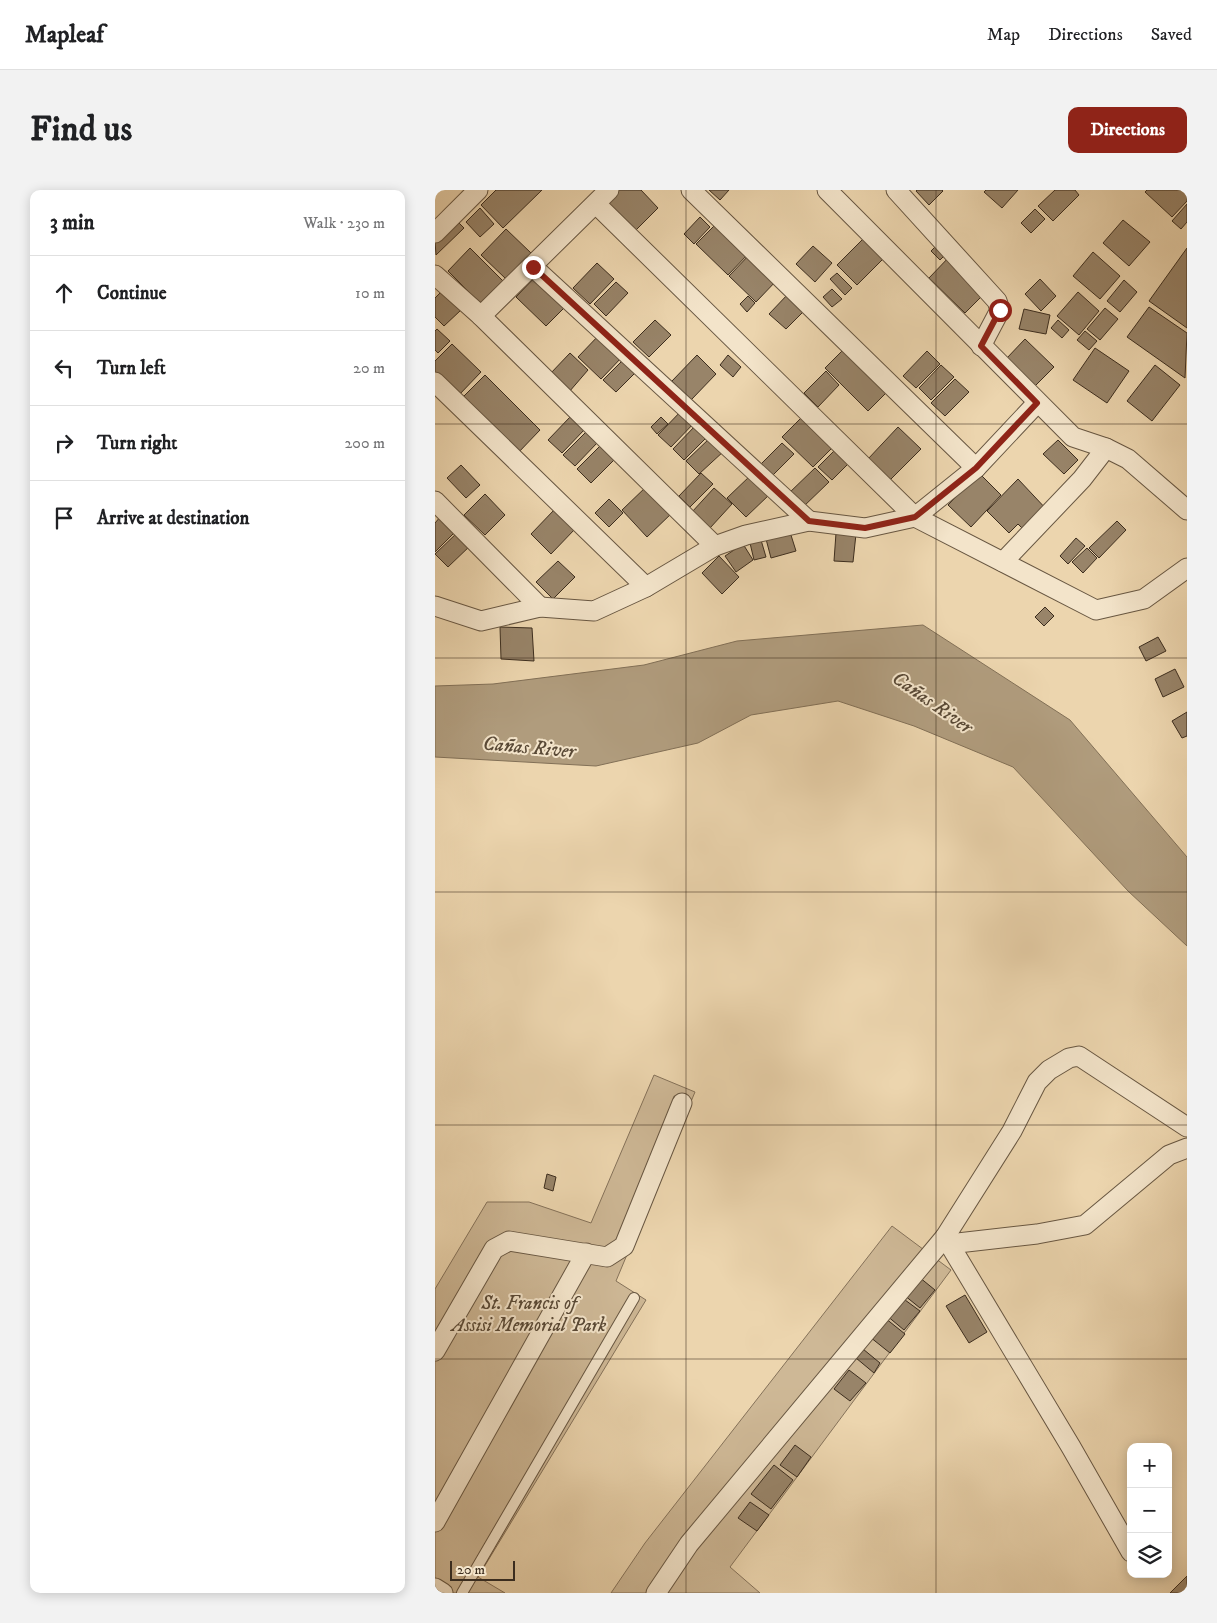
<!DOCTYPE html>
<meta charset="utf-8">
<style>
body{margin:0;font-family:"IM FELL DW Pica",serif;background:#f2f2f2;color:#202124}
.controls{position:absolute;right:15px;bottom:15px;display:grid;overflow:hidden;border-radius:10px;box-shadow:0 2px 12px #0003}
.controls button{width:45px;height:45px;display:grid;place-items:center;padding:0;border:0;border-bottom:1px solid #e0e0e0;background:#fff;color:#202124;font:25px sans-serif}
.scale{position:absolute;left:15px;bottom:12px;width:65px;box-sizing:border-box;padding-left:5px;border:2px solid #3c2d1e;border-top:0;font-size:14px;line-height:18px;white-space:nowrap;color:#3c2d1e;-webkit-text-stroke:4px #f3e4ca;paint-order:stroke}
.stop{position:absolute;width:15px;height:15px;margin:-11px;border:4px solid #8f2418;border-radius:50%;background:#fff}
.stop.end{background:#8f2418;border-color:#fff;box-shadow:0 1px 5px #0008}
.list{margin:0;padding:0;list-style:none}
h2{display:flex;justify-content:space-between;align-items:center;height:65px;margin:0;padding:0 20px;font-size:21px}
h2 small{font-size:16px;font-weight:400;color:#757577}
.list li{display:grid;grid-template-columns:32px 1fr auto;gap:15px;align-items:center;box-sizing:border-box;height:75px;padding:0 20px;border-top:1px solid #e0e0e0}
.list b{display:block;font-size:19px;white-space:nowrap}
.list em{font-size:16px;font-style:normal;color:#757577}
.icon{flex:none;width:28px;height:28px;fill:none;stroke:currentColor;stroke-width:2;stroke-linecap:round;stroke-linejoin:round}
.map{position:relative;flex:none;width:752px;height:1403px;overflow:hidden;border-radius:10px}
header{display:flex;align-items:center;gap:30px;box-sizing:border-box;height:70px;padding:0 25px;background:#fff;border-bottom:1px solid #e0e0e0}
header strong{font-size:24px}
nav{display:flex;gap:28px;margin-inline-start:auto;font-size:18px}
.intro{display:flex;align-items:center;justify-content:space-between;box-sizing:border-box;height:120px;padding:0 30px}
h1{margin:0;font-size:35px}
.button{padding:12px 22px;border-radius:10px;background:#8f2418;color:#fff;font-size:18px;font-weight:700}
main{display:flex;gap:30px;padding:0 30px}
aside{flex:1;background:#fff;border-radius:10px;box-shadow:0 2px 12px #0003}
.map>svg:first-child{display:block}
.green{fill:#ceb896;stroke:#85725a}
.water{fill:#b09c7d;stroke:#827057}
.building{fill:#988469;stroke:#3c2d1e}
.lines{fill:none;stroke-linecap:round;stroke-linejoin:round}
.service-casing{stroke:#685742;stroke-width:12}
.minor-casing{stroke:#685742;stroke-width:21}
.service{stroke:#f3e4ca;stroke-width:10}
.minor{stroke:#f3e4ca;stroke-width:19}
.route{stroke:#8f2418;stroke-width:6}
.grid{fill:none;stroke:#3c2d1e;stroke-width:1;stroke-opacity:0.55}
.labels{text-anchor:middle;dominant-baseline:central;stroke-width:4;stroke-linejoin:round;paint-order:stroke}
.park-label{font-size:19px;font-style:italic;fill:#594936;stroke:#f3e4ca}
.water-label{font-size:20px;font-style:italic;fill:#594936;stroke:#f3e4ca}
</style>
<header>
<strong>Mapleaf</strong>
<nav><a>Map</a><a>Directions</a><a>Saved</a></nav>
</header>
<div class="intro"><h1>Find us</h1><a class="button">Directions</a></div>
<main>
<aside>
<h2>3 min<small>Walk · 230 m</small></h2>
<ul class="list">
<li><svg class="icon" aria-label="ahead" viewBox="0 0 24 24"><path d="M12 20V5M6 11l6-6 6 6"/></svg><div><b>Continue</b></div><em>10 m</em></li>
<li><svg class="icon" aria-label="left" viewBox="0 0 24 24"><path d="M17 20v-9H6M10 6l-5 5 5 5"/></svg><div><b>Turn left</b></div><em>20 m</em></li>
<li><svg class="icon" aria-label="right" viewBox="0 0 24 24"><path d="M7 20v-9h11M14 6l5 5-5 5"/></svg><div><b>Turn right</b></div><em>200 m</em></li>
<li><svg class="icon" aria-label="arrive" viewBox="0 0 24 24"><path d="M6 21V4h12l-3 4 3 4H6"/></svg><div><b>Arrive at destination</b></div></li>
</ul>
</aside>
<div class="map">
<svg width="752" height="1403" viewBox="0 0 752 1403">
<rect width="100%" height="100%" fill="#ecd5ae"/>
<filter id="stains"><feTurbulence type="fractalNoise" baseFrequency=".004" numOctaves="4"/><feColorMatrix values="0 0 0 0 .2 0 0 0 0 .09 0 0 0 0 .02 0 0 0 .5 -.17"/></filter>
<radialGradient id="worn" r=".72"><stop offset=".6" stop-color="#630" stop-opacity="0"/><stop offset="1" stop-color="#630" stop-opacity=".3"/></radialGradient>
<!-- green -->
<g class="green">
<path d="M219,885L260,902L181,1091L211,1110L43,1387L70,1403H0V1099L52,1012H94L156,1033Z"/>
<path d="M457,1036L516,1080L295,1377L325,1403H176L210,1353Z"/>
</g>
<!-- water -->
<path class="water" d="M488,435L635,530L752,667V756L693,701L578,577L479,536L403,511L316,525L263,553L161,576L0,567V496L58,494L209,475L302,451Z"/>
<!-- building -->
<g class="building">
<path d="M61,0H107L68,38L46,15Z"/>
<path d="M180,0H206L223,18L198,43L168,12Z"/>
<path d="M274,0H294L285,10Z"/>
<path d="M482,0H507L508,1L494,15L481,1Z"/>
<path d="M551,0H583L567,18L549,2Z"/>
<path d="M620,0H640L644,5L618,31L603,16Z"/>
<path d="M712,0H752V11L737,27L710,2Z"/>
<path d="M752,14V32L746,39L737,31Z"/>
<path d="M45,18L59,34L45,47L31,32Z"/>
<path d="M600,19L610,29L596,43L586,33Z"/>
<path d="M265,27L275,37L259,54L249,44Z"/>
<path d="M21,30L29,38L1,65L0,51Z"/>
<path d="M688,30L715,52L694,76L668,53Z"/>
<path d="M284,31L315,62L293,85L261,54Z"/>
<path d="M71,39L96,63L71,89L46,65Z"/>
<path d="M428,49L448,69L422,95L402,75Z"/>
<path d="M505,52L514,61L505,70L496,61Z"/>
<path d="M378,56L397,73L380,92L361,74Z"/>
<path d="M35,58L69,92L46,114L13,81Z"/>
<path d="M752,58V138L714,111Z"/>
<path d="M658,62L685,86L665,109L638,86Z"/>
<path d="M316,63L343,89L321,112L294,86Z"/>
<path d="M516,65L553,100L530,123L494,88Z"/>
<path d="M162,73L179,89L155,114L138,98Z"/>
<path d="M402,83L417,98L410,105L395,89Z"/>
<path d="M102,85L132,115L111,136L81,107Z"/>
<path d="M605,89L621,106L606,121L590,104Z"/>
<path d="M689,90L702,102L685,122L672,111Z"/>
<path d="M181,92L193,103L171,126L159,114Z"/>
<path d="M397,99L407,109L397,117L388,107Z"/>
<path d="M7,101L26,120L9,136L0,127V108Z"/>
<path d="M643,102L664,121L644,145L622,126Z"/>
<path d="M354,103L371,119L351,139L334,124Z"/>
<path d="M313,106L320,113L312,122L305,114Z"/>
<path d="M714,117L752,143L750,188L692,147Z"/>
<path d="M670,118L683,129L665,150L652,139Z"/>
<path d="M589,119L615,125L611,144L584,139Z"/>
<path d="M220,130L236,145L214,167L198,152Z"/>
<path d="M623,130L634,140L627,148L616,138Z"/>
<path d="M2,139L15,151L3,163L0,160V141Z"/>
<path d="M650,141L662,151L654,160L642,150Z"/>
<path d="M166,143L189,165L166,189L143,167Z"/>
<path d="M590,149L619,177L599,197L571,169Z"/>
<path d="M17,154L46,182L23,206L0,185V171Z"/>
<path d="M412,156L455,199L433,221L390,178Z"/>
<path d="M660,158L694,181L672,213L638,190Z"/>
<path d="M492,161L505,174L481,198L468,186Z"/>
<path d="M135,163L153,180L134,202L115,184Z"/>
<path d="M262,165L281,184L256,210L237,191Z"/>
<path d="M293,165L306,177L298,187L285,175Z"/>
<path d="M191,167L204,179L181,202L168,190Z"/>
<path d="M506,175L519,187L496,210L484,198Z"/>
<path d="M720,175L745,195L717,231L692,211Z"/>
<path d="M391,181L404,195L383,217L369,203Z"/>
<path d="M50,185L105,240L81,265L25,210Z"/>
<path d="M520,189L534,202L510,226L496,213Z"/>
<path d="M249,218L262,230L236,257L223,245Z"/>
<path d="M136,226L150,239L127,263L113,250Z"/>
<path d="M368,226L399,256L378,277L347,247Z"/>
<path d="M226,227L233,234L222,244L216,237Z"/>
<path d="M261,235L273,246L249,270L238,259Z"/>
<path d="M463,237L486,259L455,290L433,269Z"/>
<path d="M152,241L163,252L140,276L128,265Z"/>
<path d="M276,247L289,261L264,284L251,271Z"/>
<path d="M623,250L643,270L629,284L608,264Z"/>
<path d="M347,253L359,264L337,286L325,275Z"/>
<path d="M166,255L180,269L156,293L142,279Z"/>
<path d="M402,258L416,271L397,290L383,277Z"/>
<path d="M26,275L45,295L31,308L12,288Z"/>
<path d="M380,278L394,292L367,318L353,304Z"/>
<path d="M266,283L278,294L255,317L244,306Z"/>
<path d="M544,283L566,305L536,337L513,315Z"/>
<path d="M316,285L335,304L311,327L292,308Z"/>
<path d="M583,289L614,322L592,343L583,334L574,343L552,321Z"/>
<path d="M213,295L238,322L212,347L187,320Z"/>
<path d="M279,298L297,314L275,338L257,322Z"/>
<path d="M50,304L70,325L50,345L29,325Z"/>
<path d="M174,309L188,323L174,337L160,323Z"/>
<path d="M120,319L140,339L116,364L96,344Z"/>
<path d="M6,326L21,341L0,362V333Z"/>
<path d="M682,331L691,340L664,368L654,358Z"/>
<path d="M24,341L37,354L13,377L0,364Z"/>
<path d="M355,342L361,361L336,368L331,349Z"/>
<path d="M401,343L421,344L418,372L399,371Z"/>
<path d="M641,348L650,356L633,374L625,366Z"/>
<path d="M326,350L331,367L319,370L315,353Z"/>
<path d="M308,354L318,370L301,382L290,366Z"/>
<path d="M652,358L662,368L648,383L637,372Z"/>
<path d="M284,366L304,387L287,404L267,383Z"/>
<path d="M123,371L140,387L118,409L101,392Z"/>
<path d="M610,417L619,426L609,436L600,427Z"/>
<path d="M65,437L97,438L99,471L66,469Z"/>
<path d="M723,447L731,461L711,471L704,457Z"/>
<path d="M740,479L749,497L728,507L720,489Z"/>
<path d="M752,522V546L747,548L737,531Z"/>
<path d="M112,984L121,987L118,1001L109,998Z"/>
<path d="M484,1087L500,1100L485,1118L469,1105Z"/>
<path d="M530,1105L552,1142L534,1153L511,1116Z"/>
<path d="M466,1107L485,1121L469,1140L451,1125Z"/>
<path d="M450,1128L470,1144L455,1163L435,1147Z"/>
<path d="M428,1159L445,1173L439,1183L421,1168Z"/>
<path d="M414,1180L431,1193L415,1211L399,1199Z"/>
<path d="M360,1255L376,1267L362,1287L345,1275Z"/>
<path d="M339,1275L358,1290L336,1319L316,1304Z"/>
<path d="M315,1312L334,1325L322,1341L303,1328Z"/>
<path d="M752,1386V1403H735Z"/>
</g>
<g class="lines">
<defs>
<path id="service" d="M27,1403L199,1108"/>
<g id="minor">
<path d="M256,0L541,278"/>
<path d="M392,0L638,247L671,258L693,269L752,320"/>
<path d="M461,0L562,111L565,120L546,156"/>
<path d="M161,14L480,327L661,420L709,409L752,378"/>
<path d="M0,43L43,0"/>
<path d="M98,77L374,331"/>
<path d="M0,85L46,126L280,356"/>
<path d="M46,126L174,0"/>
<path d="M0,192L211,397"/>
<path d="M0,311L105,417"/>
<path d="M568,372L647,289L671,258"/>
<path d="M0,416L46,431L105,417L159,421L211,397L280,356L311,345L374,331L430,338L480,327L541,278L602,213"/>
<path d="M510,1047L636,1257L696,1362"/>
<path d="M514,1054L602,1044L650,1035L734,965L752,958"/>
<path d="M0,1161L59,1059L74,1051L172,1067L189,1056L247,913"/>
<path d="M0,1332L151,1063"/>
<path d="M0,1398L8,1403"/>
<path d="M221,1403L254,1354L510,1047L577,941L602,892L614,880L634,868L644,866L752,937"/>
</g>
</defs>
<!-- service casing -->
<use href="#service" class="service-casing"/>
<!-- minor casing -->
<use href="#minor" class="minor-casing"/>
<!-- service -->
<use href="#service" class="service"/>
<!-- minor -->
<use href="#minor" class="minor"/>
</g>
<g class="lines">
<!-- route -->
<path class="route" d="M98,77L374,331L430,338L480,327L541,278L602,213L546,156L565,120"/>
</g>
<!-- grid -->
<path class="grid" d="M251,0V1403M501,0V1403M0,234H752M0,468H752M0,702H752M0,935H752M0,1169H752"/>
<g class="labels">
<!-- park labels -->
<g class="park-label">
<text x="94" y="1113">St. Francis of<tspan x="94" dy="22">Assisi Memorial Park</tspan></text>
</g>
<!-- water labels -->
<g class="water-label">
<text transform="translate(497 513) rotate(35)">Cañas River</text>
<text transform="translate(94 558) rotate(5)">Cañas River</text>
</g>
</g>
<rect width="100%" height="100%" filter="url(#stains)"/>
<rect width="100%" height="100%" fill="url(#worn)"/>
</svg>
<div class="controls">
<button>+</button>
<button>−</button>
<button><svg class="icon" aria-label="layers" viewBox="0 0 24 24"><path d="M12 4l9 5-9 5-9-5zM3 14l9 5 9-5"/></svg></button>
</div>
<div class="scale">20 m</div>
<div class="stop" style="left:565px;top:120px"></div>
<div class="stop end" style="left:98px;top:77px"></div>
</div>
</main>
